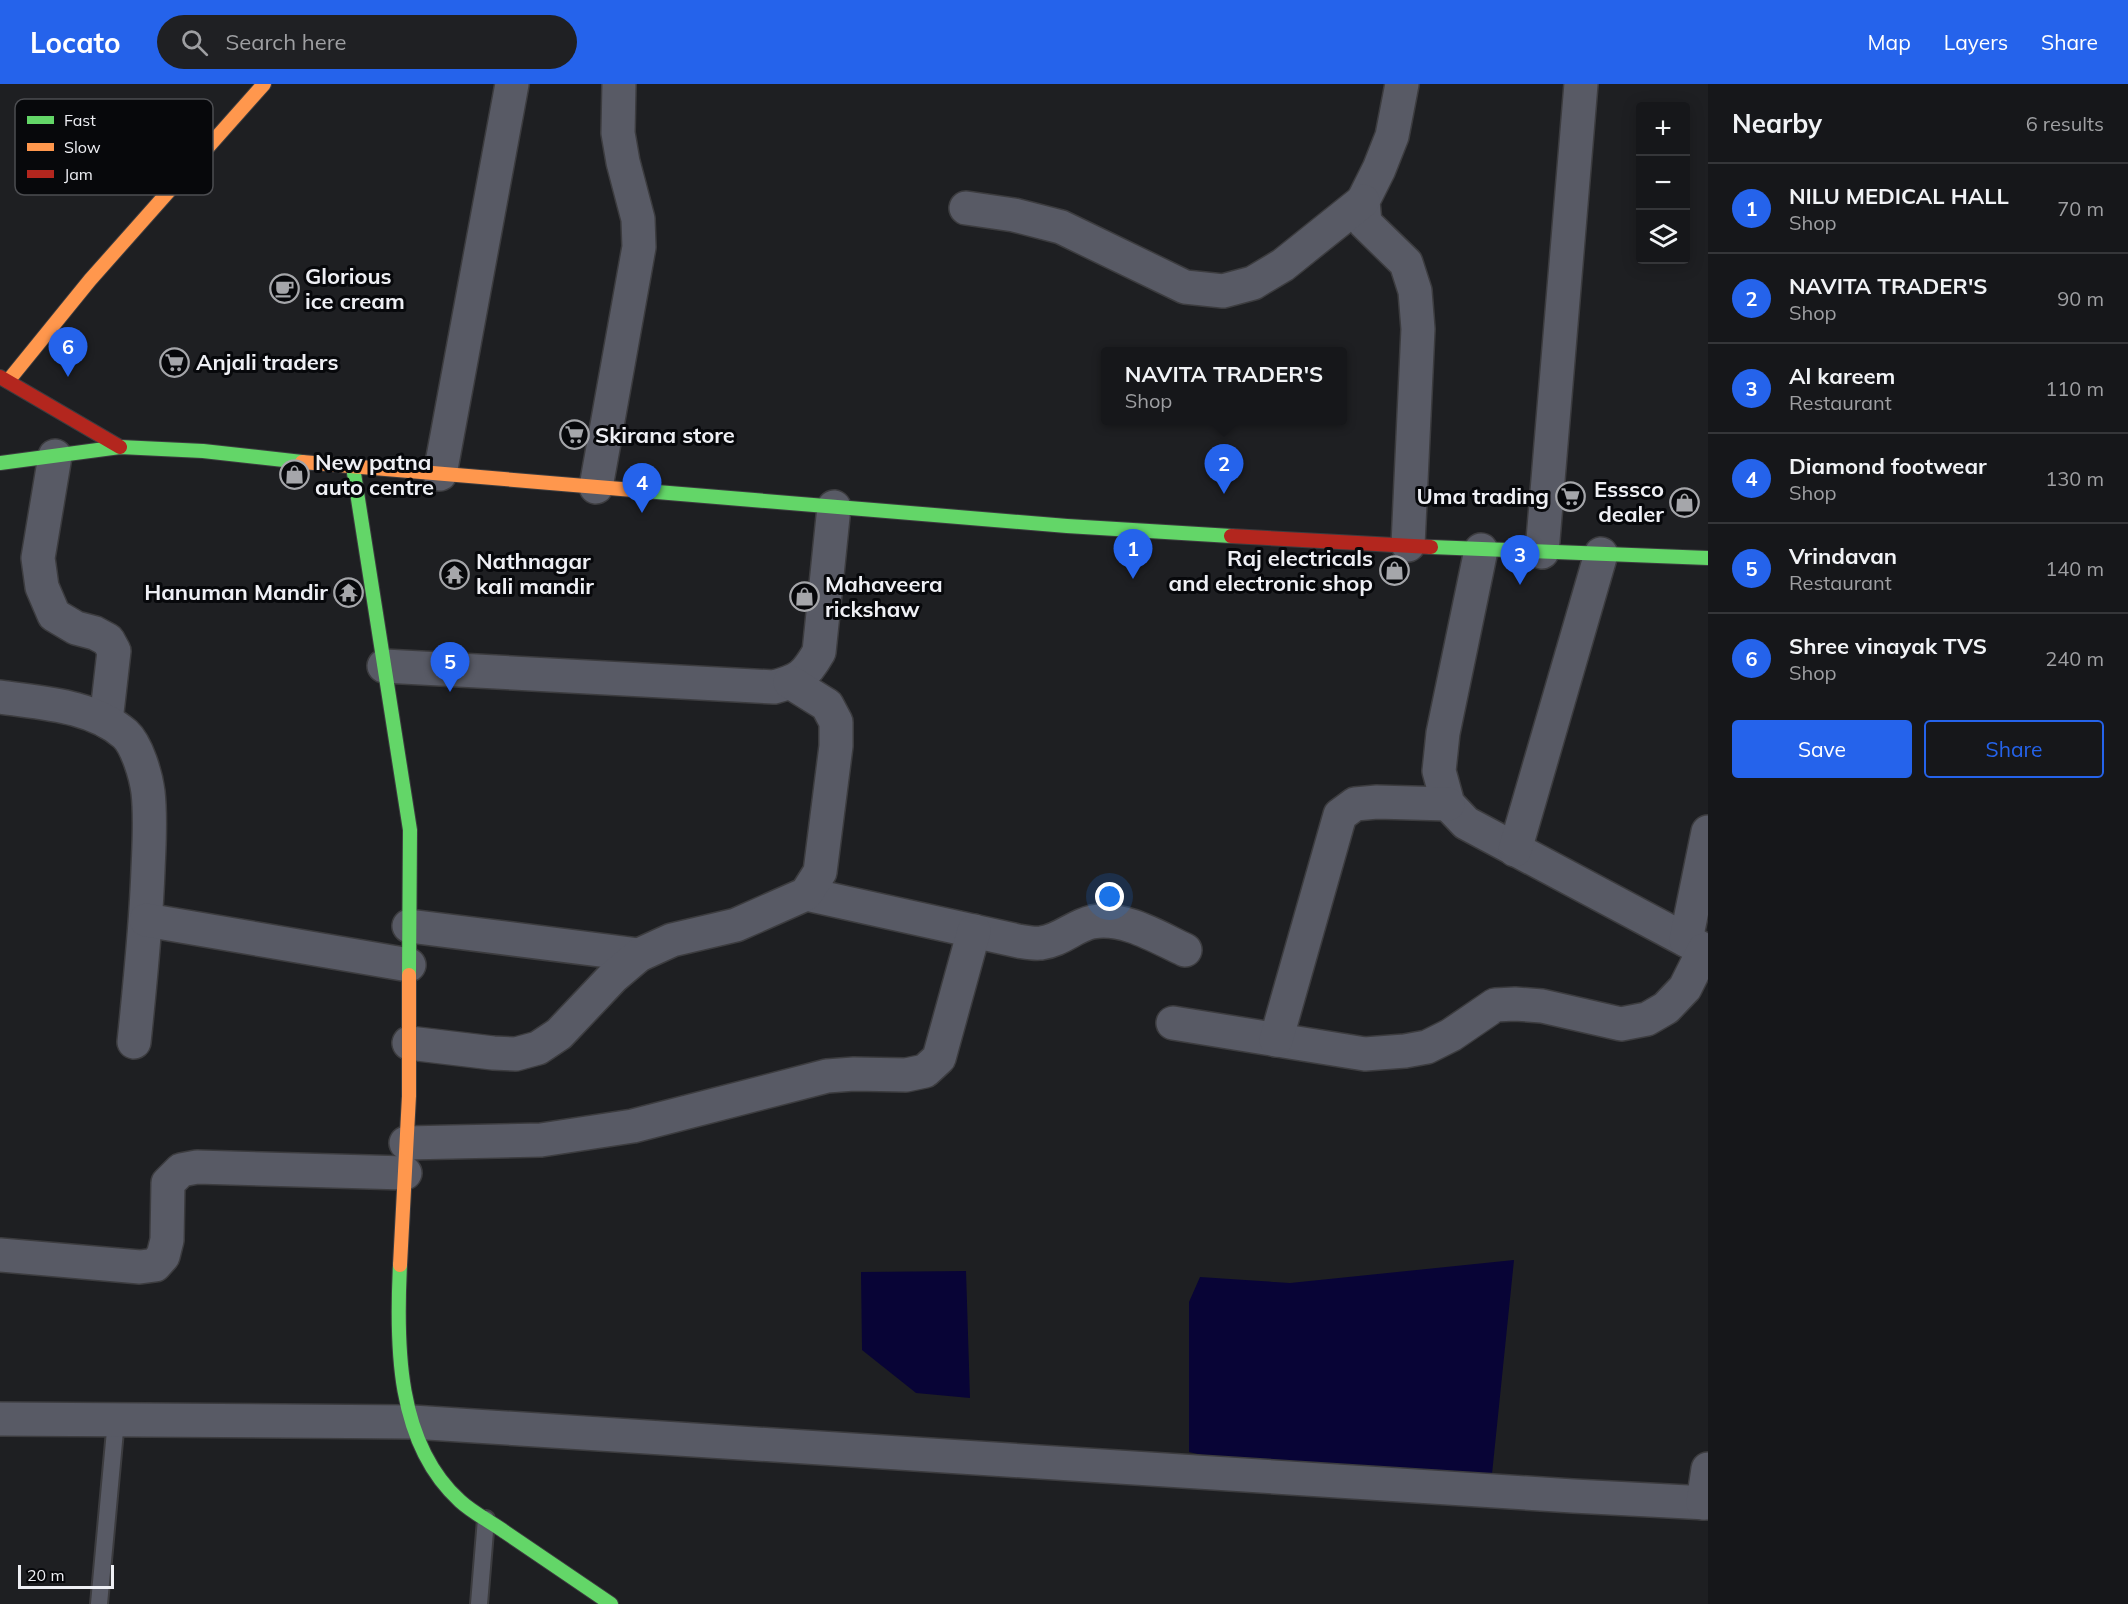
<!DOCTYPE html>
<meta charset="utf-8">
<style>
body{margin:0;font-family:Mulish,sans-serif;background:#1f2023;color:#f1f3f6}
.controls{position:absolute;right:18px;top:18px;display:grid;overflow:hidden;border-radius:6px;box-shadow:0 3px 15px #0003}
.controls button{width:54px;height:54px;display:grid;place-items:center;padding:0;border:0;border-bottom:2px solid #353639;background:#16171a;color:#f1f3f6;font:30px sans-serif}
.scale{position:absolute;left:18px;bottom:15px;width:96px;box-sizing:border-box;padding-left:6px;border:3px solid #eeeff4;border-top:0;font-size:16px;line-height:21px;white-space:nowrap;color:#eeeff4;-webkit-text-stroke:4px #07080b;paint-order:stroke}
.you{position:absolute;left:1110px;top:813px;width:21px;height:21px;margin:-15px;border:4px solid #fff;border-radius:50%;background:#1a73e8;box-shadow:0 0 0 9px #1a73e833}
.badge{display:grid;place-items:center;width:39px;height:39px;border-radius:50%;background:#2563eb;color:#fff;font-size:20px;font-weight:700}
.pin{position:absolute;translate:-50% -50px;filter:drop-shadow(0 2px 3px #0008)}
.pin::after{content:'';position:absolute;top:32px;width:21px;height:18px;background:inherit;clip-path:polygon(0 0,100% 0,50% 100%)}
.popup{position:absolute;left:1101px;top:263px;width:246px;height:78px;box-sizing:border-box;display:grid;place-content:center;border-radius:6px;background:#16171a;filter:drop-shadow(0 2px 4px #0005);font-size:20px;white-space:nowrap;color:#9e9fa2}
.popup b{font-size:22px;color:#f1f3f6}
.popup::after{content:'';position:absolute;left:50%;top:100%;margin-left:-12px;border:12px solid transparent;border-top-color:#16171a}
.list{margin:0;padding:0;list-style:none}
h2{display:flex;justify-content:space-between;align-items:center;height:78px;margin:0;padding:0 24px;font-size:26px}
h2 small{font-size:20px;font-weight:400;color:#9e9fa2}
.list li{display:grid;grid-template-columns:39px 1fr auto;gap:18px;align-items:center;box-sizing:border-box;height:90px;padding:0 24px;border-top:2px solid #353639}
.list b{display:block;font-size:22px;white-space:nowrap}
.list p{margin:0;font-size:20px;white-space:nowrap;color:#9e9fa2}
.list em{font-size:20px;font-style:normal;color:#9e9fa2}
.actions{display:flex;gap:12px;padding:18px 24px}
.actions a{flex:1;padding:14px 0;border:2px solid #2563eb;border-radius:6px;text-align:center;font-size:21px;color:#2563eb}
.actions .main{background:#2563eb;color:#fff}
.icon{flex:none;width:33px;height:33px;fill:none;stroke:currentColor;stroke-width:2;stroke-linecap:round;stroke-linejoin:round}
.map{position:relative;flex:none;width:1708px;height:1520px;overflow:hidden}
header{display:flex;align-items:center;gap:36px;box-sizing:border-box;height:84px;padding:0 30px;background:#2563eb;color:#fff}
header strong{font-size:28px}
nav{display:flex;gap:33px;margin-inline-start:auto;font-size:21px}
.search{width:420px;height:54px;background:#1f2023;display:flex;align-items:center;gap:15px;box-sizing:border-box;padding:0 21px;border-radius:33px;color:#9e9fa2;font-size:22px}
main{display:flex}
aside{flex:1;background:#16171a}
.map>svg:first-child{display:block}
.water{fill:#080436}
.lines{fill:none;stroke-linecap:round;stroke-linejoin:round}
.lane-casing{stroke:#3c3c3f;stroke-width:20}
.street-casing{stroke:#3c3c3f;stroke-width:36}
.fast-casing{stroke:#3c3c3f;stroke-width:16}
.slow-casing{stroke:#3c3c3f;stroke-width:16}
.jam-casing{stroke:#3c3c3f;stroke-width:16}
.lane{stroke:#585a65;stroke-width:16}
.street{stroke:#585a65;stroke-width:33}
.fast{stroke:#63d668;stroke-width:14}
.slow{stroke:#ff974d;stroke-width:14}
.jam{stroke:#b3261e;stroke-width:14}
.labels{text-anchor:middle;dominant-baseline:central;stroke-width:6;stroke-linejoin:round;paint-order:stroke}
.poi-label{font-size:22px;font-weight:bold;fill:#eeeff4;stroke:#07080b;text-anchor:start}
.key{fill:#07080b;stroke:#4c4d51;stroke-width:1.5}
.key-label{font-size:16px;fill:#eeeff4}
</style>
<header>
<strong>Locato</strong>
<div class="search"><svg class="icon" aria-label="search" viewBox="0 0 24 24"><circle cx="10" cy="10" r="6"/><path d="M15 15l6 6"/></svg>Search here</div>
<nav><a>Map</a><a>Layers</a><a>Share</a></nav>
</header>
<main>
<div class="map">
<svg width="1708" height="1520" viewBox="0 0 1708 1520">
<rect width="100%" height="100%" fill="#1e1f22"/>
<!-- water -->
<g class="water">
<path d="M1514,1176L1492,1390L1301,1393L1189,1368V1218L1200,1193L1290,1199Z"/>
<path d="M966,1187L970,1314L916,1309L862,1266L861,1188Z"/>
</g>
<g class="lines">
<defs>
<g id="lane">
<path d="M99,1520L116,1336"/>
<path d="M479,1520L486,1435"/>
</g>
<g id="street">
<path d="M1402,0L1392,52L1379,85L1363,117L1365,139L1406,179L1415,207L1418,245L1408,461"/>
<path d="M966,124L1014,131L1061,143L1185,203L1223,207L1253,199L1283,181L1363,117"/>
<path d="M55,372L38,474L42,503L54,531L76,544L95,549L108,556L114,567L106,637"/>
<path d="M440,390L512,0"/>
<path d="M596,403L639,163L638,135L623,78L618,49L619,0"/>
<path d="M1481,466L1443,649L1439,687L1448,720L1466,739L1708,868"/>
<path d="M1542,468L1581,0"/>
<path d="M384,582L774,603C800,596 805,592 819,568L834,423"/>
<path d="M0,613C41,619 92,621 125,650C137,661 146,692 148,708C151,734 149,760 148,786C146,843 140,901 134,958"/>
<path d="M1515,766L1601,470"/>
<path d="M806,810L1018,857C1025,858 1034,860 1041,859C1060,857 1074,842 1092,838C1124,832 1157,853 1185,866"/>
<path d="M146,836L409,881"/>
<path d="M409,842L639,871"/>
<path d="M1686,856L1708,748"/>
<path d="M1173,939L1365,970L1405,967L1427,963L1451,951L1495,921L1515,920L1542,922L1621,940L1647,935L1666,924L1685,904L1704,866"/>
<path d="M1276,956L1340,731L1355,720L1377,718L1448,720"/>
<path d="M409,959L493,969L516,970L538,964L559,950L613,893L639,871L672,856L736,841L806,810L820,788L836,662V638L827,621L790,598"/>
<path d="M406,1059L541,1056L633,1042L827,992L854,990L906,991L925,987L939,974L974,847"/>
<path d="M0,1171L140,1183L155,1181L163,1172L167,1156L168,1099L181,1086L197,1083L405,1089"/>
<path d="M0,1335L412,1338L1573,1412L1708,1419"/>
<path d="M1703,1419L1708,1385"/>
</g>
<g id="fast">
<path d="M0,379L120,363L203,367L302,378"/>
<path d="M353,383L410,746L409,891"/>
<path d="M645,407L1067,442L1231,452"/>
<path d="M1431,463L1708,474"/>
<path d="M400,1181C396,1260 396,1359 460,1417C473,1429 491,1438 505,1448C540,1472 576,1496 611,1520"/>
</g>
<g id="slow">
<path d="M8,297L90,196L264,0"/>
<path d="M302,378L645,407"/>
<path d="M400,1181L409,1012V891"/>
</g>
<g id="jam">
<path d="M0,293L120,363"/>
<path d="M1231,452L1431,463"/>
</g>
</defs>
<!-- lane casing -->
<use href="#lane" class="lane-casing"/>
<!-- street casing -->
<use href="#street" class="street-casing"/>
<!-- fast casing -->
<use href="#fast" class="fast-casing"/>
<!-- slow casing -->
<use href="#slow" class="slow-casing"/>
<!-- jam casing -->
<use href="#jam" class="jam-casing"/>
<!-- lane -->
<use href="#lane" class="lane"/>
<!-- street -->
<use href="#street" class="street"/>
<!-- fast -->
<use href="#fast" class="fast"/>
<!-- slow -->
<use href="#slow" class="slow"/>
<!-- jam -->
<use href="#jam" class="jam"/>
</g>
<!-- icons -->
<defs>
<symbol id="cafe-ring" viewBox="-11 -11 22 22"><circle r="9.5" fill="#07080b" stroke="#a5a6aa" stroke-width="1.5"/><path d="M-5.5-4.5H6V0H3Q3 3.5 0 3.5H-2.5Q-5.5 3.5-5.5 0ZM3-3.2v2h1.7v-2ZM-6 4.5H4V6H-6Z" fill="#a5a6aa"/></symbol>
<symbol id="supermarket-ring" viewBox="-11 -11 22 22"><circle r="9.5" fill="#07080b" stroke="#a5a6aa" stroke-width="1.5"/><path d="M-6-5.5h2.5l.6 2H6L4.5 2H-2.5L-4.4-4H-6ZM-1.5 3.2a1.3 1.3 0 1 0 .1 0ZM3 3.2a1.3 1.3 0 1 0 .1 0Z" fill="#a5a6aa"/></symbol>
<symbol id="shop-ring" viewBox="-11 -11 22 22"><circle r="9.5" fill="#07080b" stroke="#a5a6aa" stroke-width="1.5"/><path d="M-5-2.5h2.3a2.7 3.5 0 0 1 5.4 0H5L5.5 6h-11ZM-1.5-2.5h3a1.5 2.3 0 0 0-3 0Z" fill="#a5a6aa"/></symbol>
<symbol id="temple-ring" viewBox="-11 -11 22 22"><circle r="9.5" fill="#07080b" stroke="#a5a6aa" stroke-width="1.5"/><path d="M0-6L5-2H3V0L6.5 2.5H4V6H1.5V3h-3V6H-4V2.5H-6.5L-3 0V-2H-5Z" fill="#a5a6aa"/></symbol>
</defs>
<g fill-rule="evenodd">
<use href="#cafe-ring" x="268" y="188" width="33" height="33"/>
<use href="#supermarket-ring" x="158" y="262" width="33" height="33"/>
<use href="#supermarket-ring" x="558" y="334" width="33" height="33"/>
<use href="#shop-ring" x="278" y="374" width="33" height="33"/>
<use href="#supermarket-ring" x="1554" y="396" width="33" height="33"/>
<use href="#shop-ring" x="1668" y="402" width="33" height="33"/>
<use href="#shop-ring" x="1378" y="470" width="33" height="33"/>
<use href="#temple-ring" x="438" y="474" width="33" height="33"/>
<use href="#temple-ring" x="332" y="492" width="33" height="33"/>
<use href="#shop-ring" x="788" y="496" width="33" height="33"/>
</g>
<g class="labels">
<!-- poi labels -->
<g class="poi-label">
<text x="305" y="192">Glorious<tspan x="305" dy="25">ice cream</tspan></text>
<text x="196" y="278">Anjali traders</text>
<text x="595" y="351">Skirana store</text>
<text x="315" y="378">New patna<tspan x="315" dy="25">auto centre</tspan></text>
<text x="1664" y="405" text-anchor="end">Esssco<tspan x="1664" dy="25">dealer</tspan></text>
<text x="1549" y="412" text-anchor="end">Uma trading</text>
<text x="1373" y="474" text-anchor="end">Raj electricals<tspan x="1373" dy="25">and electronic shop</tspan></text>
<text x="476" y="477">Nathnagar<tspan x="476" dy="25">kali mandir</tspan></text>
<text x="825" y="500">Mahaveera<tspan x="825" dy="25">rickshaw</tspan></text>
<text x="328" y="508" text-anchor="end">Hanuman Mandir</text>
</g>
</g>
<!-- legend -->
<rect x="15" y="15" width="198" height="96" rx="9" class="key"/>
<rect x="27" y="32" width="27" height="8" fill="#63d668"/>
<rect x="27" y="59" width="27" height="8" fill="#ff974d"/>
<rect x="27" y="86" width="27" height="8" fill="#b3261e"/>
<g class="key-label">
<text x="64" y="42">Fast</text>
<text x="64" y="69">Slow</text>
<text x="64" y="96">Jam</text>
</g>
</svg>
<div class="controls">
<button>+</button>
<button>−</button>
<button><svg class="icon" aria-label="layers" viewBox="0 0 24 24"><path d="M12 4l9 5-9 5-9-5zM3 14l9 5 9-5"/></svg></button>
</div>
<div class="scale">20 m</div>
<div class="you"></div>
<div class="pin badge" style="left:1133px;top:495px">1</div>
<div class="pin badge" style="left:1224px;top:410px">2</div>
<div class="popup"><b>NAVITA TRADER'S</b>Shop</div>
<div class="pin badge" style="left:1520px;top:501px">3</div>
<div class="pin badge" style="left:642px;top:429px">4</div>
<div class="pin badge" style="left:450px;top:608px">5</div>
<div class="pin badge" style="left:68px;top:293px">6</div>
</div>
<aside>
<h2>Nearby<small>6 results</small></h2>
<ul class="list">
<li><span class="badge">1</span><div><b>NILU MEDICAL HALL</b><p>Shop</p></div><em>70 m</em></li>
<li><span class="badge">2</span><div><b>NAVITA TRADER'S</b><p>Shop</p></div><em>90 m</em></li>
<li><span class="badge">3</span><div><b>Al kareem</b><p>Restaurant</p></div><em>110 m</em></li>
<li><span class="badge">4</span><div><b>Diamond footwear</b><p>Shop</p></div><em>130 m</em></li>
<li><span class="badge">5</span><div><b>Vrindavan</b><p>Restaurant</p></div><em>140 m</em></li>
<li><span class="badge">6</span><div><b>Shree vinayak TVS</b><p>Shop</p></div><em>240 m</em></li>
</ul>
<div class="actions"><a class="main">Save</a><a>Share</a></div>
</aside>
</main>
